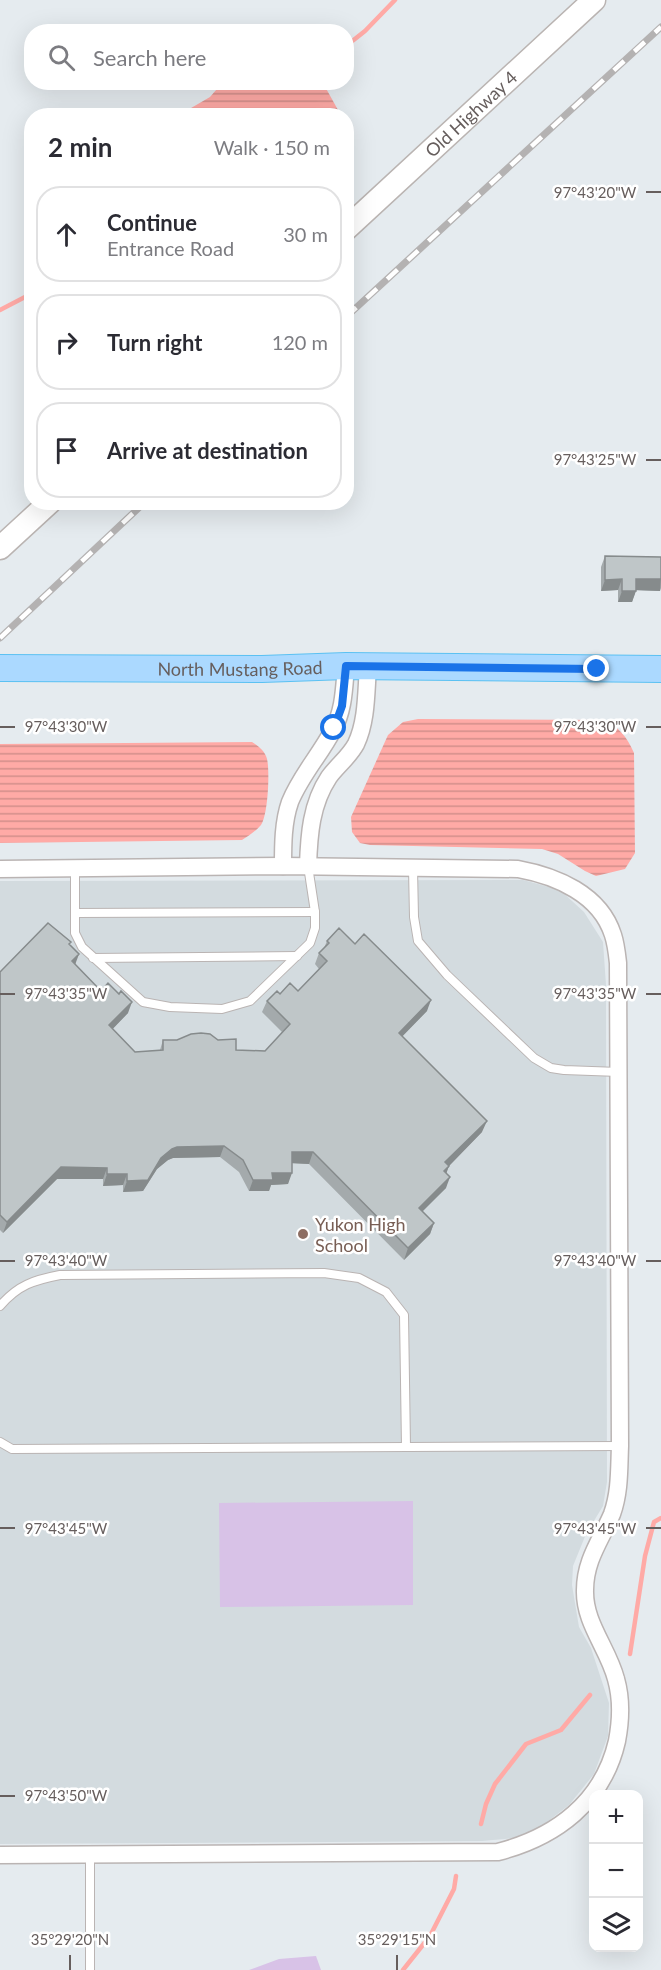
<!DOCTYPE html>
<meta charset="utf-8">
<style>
body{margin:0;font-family:Lato,sans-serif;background:#f2f2f3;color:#2b2b33}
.controls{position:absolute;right:18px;bottom:18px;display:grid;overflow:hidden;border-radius:12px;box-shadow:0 6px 24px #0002}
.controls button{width:54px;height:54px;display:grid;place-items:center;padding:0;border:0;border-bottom:2px solid #e1e1e2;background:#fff;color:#2b2b33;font:30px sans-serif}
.stop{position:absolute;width:18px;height:18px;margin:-14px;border:4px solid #1a73e8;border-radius:50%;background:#fff}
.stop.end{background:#1a73e8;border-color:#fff;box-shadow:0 2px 6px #0008}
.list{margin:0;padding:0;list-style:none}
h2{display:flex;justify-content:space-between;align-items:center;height:78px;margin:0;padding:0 24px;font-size:26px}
h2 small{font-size:20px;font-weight:400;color:#7c7c81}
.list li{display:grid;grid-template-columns:39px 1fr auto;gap:18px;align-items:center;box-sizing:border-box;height:96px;margin:0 12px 12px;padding:0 12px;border:2px solid #e1e1e2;border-radius:24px}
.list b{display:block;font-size:22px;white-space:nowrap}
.list p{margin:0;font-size:20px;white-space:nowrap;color:#7c7c81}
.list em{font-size:20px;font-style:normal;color:#7c7c81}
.icon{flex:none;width:33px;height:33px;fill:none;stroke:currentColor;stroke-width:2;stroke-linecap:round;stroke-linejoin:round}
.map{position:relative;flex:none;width:661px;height:1970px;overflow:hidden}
.search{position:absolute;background:#fff;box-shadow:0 6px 24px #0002;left:24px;top:24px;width:330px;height:66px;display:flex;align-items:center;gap:15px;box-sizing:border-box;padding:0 21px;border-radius:24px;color:#7c7c81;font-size:22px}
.panel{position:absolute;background:#fff;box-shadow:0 6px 24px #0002;left:24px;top:108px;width:330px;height:402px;border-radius:24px}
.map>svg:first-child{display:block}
.education{fill:#d3dbdf}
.grass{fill:#d8c2e7}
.water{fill:url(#water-rules)}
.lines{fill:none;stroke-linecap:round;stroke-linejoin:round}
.stream{stroke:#ffaaa6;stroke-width:4.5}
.lane-casing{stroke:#bab4b3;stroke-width:10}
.street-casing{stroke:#bab4b3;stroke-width:19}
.secondary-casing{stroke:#bab4b2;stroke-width:25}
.primary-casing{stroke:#5bc1f2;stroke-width:28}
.lane{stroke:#fff;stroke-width:8}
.street{stroke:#fff;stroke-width:16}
.secondary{stroke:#fff;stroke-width:22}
.primary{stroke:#abd9ff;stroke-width:26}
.rail-casing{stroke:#b4b2b2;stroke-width:7}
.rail{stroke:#fff;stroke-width:4.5;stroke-dasharray:14;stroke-linecap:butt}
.wall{fill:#a4aaac}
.shaded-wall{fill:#868b8c}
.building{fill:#bfc6c8;stroke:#868b8c;stroke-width:1.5}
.route{stroke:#1a73e8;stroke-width:8}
.ticks{fill:none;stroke:#665e5d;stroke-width:2}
.education-dot{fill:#8d6e63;stroke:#fff;stroke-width:2}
.labels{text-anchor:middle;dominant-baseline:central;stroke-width:5;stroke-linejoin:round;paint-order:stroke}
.street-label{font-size:18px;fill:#665e5d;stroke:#fff}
.education-label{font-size:18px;fill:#785e54;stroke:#fff;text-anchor:start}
.ticks-label{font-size:15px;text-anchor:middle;fill:#665e5d;stroke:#fff;stroke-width:5;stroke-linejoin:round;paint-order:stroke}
</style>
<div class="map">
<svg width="661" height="1970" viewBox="0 0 661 1970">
<defs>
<pattern id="water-rules" width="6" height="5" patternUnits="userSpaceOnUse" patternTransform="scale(1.5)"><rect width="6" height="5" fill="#ffaaa6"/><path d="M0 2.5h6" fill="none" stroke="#d28e8a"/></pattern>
</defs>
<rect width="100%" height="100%" fill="#e5ebef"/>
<!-- education -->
<path class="education" d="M523,880L560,890L584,912L603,942L606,985L607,1482L603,1506L586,1534L573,1566L572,1585L579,1627L591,1648L609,1703L608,1736L594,1774L569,1805L538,1829L515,1838L482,1841L0,1844V881Z"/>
<!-- grass -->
<g class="grass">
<path d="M413,1501V1605L220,1607L219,1503Z"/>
<path d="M316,1956L321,1970H249L279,1959Z"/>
</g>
<!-- water -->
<g class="water">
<path d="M223,82L323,83L338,110L335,116L179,115L210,97Z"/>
<path d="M418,719L604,720C619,727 627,737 634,753L635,853L625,869L596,876L585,871L558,854L542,849L370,845L360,843L352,832L351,817L388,735L403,722Z"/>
<path d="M252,742C258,746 265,751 267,759C270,771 268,815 261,825C256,831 248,836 242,840L0,843V744Z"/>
</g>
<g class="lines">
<!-- stream -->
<g class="stream">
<path d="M346,46L365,31L395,0"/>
<path d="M0,310L25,297L32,290"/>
<path d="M630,1654L645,1556L654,1522L661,1518"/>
<path d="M481,1824L486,1804L495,1784L526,1744L561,1730L590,1695"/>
<path d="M403,1970L430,1936L454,1889L456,1876"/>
</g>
<defs>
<g id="lane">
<path d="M413,868L414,917L418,941L447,975L534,1058L551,1068L564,1070L619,1072"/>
<path d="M75,869V933L82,947L143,1002L170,1007L222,1009L250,1001L310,943L315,928V912L308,866"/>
<path d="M75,913L315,912"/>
<path d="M93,958L297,956"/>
<path d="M0,1306C18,1285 34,1280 60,1275L324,1273L359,1278L386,1292L404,1315L406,1447"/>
<path d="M0,1442L12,1449L620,1446"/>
<path d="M90,1855V1970"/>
</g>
<g id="street">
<path d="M283,866C283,845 283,822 290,802C301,775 320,755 333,730C344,710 344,688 346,666"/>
<path d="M308,866C309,835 311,804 329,777C337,766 349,757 356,744C367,721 366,692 368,667"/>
<path d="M0,869L283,866L518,869C556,876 600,894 613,935C616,944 617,954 618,963L620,1446C619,1469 620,1492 612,1514C601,1540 585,1560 585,1590C584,1623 608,1648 616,1679C622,1700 621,1720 617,1741C603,1802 556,1837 498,1852L0,1855"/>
</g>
<g id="secondary">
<path id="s1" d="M346,229L594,0"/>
<path d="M0,548L50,502"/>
</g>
<g id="primary">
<path id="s2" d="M0,668L262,669L346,666L661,669"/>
</g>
</defs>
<!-- lane casing -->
<use href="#lane" class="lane-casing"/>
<!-- street casing -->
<use href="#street" class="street-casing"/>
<!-- secondary casing -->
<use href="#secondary" class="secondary-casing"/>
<!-- primary casing -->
<use href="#primary" class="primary-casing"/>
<!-- lane -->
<use href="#lane" class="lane"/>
<!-- street -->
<use href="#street" class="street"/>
<!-- secondary -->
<use href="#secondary" class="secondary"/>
<!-- primary -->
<use href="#primary" class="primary"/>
<defs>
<g id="rail">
<path d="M346,317L661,27"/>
<path d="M0,638L145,502"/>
</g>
</defs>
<!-- rail casing -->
<use href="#rail" class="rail-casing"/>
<!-- rail -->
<use href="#rail" class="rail"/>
</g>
<!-- wall -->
<g class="wall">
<path d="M605,556L661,557V588L660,591L636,590L632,602H618V590L601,591V567Z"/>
<path d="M327,941L355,944L427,1011L402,1036L482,1132L449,1166L446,1173V1188L422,1211L434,1223L430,1234L404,1260L309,1164L292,1163L288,1184L271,1185L269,1191H249L239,1172L220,1157L173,1158L168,1160L157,1169L143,1191L123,1192V1185L103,1186V1179H57L3,1233L0,1230V972L70,945L75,965L101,991L128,1013L112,1029L135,1052L160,1050L163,1040H218L236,1050L265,1051L282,1032L262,1012L267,1001L280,994L298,991L319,969L315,964L319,953L324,948Z"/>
</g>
<!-- shaded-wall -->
<g class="shaded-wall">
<path d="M622,579L618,590L601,591L605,580Z"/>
<path d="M636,579H661L660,591L632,590Z"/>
<path d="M622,591H636L632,602H618Z"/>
<path d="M79,954L75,965L72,961Z"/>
<path d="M431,1000L427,1011L395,1044L399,1033Z"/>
<path d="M132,1002L128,1013L105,1037L109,1025Z"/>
<path d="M487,1121L482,1132L449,1166L445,1177L440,1182L445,1162Z"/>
<path d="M224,1146L220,1157L173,1158L168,1160L157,1169L143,1191L123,1192L127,1181L161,1158L172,1149L177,1147Z"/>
<path d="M292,1152H313L309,1164L288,1163Z"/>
<path d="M61,1167L107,1168L103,1179H57L3,1233L7,1222Z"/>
<path d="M272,1173H292L288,1184L271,1185L269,1191H249L253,1180Z"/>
<path d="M107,1174H127L123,1185L103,1186Z"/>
<path d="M450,1177L446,1188L415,1219L419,1208Z"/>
<path d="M434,1223L430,1234L404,1260L408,1248Z"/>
</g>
<!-- building -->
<g class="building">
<path d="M605,556L661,557V579H636V591H622V579L605,580Z"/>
<path d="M48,923L71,942L69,944L79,954L72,961L101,991L108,983L119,994L121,991L132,1002L109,1025L135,1052L163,1050V1040H177L191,1034L201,1033L210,1034L218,1040L236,1039V1050L265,1051L290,1024L267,1001L277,991L280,994L290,983L298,991L327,961L319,953L329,943L327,941L339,928L355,944L364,934L431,1000L399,1033L487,1121L445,1162L449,1166L444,1171L450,1177L419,1208L434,1223L408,1248L313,1152H292V1173H272L273,1180H253L243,1160L224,1146L177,1147L172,1149L161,1158L148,1180L127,1181V1174H107V1168L61,1167L7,1222L0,1215V972Z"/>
</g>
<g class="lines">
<!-- route -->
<path class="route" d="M334,728L342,706L346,666L597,669"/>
</g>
<!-- ticks -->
<path class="ticks" d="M646,192H661M646,460H661M0,727H15M646,727H661M0,994H15M646,994H661M0,1261H15M646,1261H661M0,1528H15M646,1528H661M0,1796H15M70,1955V1970M397,1955V1970"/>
<!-- markers -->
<circle class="education-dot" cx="303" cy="1234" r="6"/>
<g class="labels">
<!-- street labels -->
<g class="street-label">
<text stroke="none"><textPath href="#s1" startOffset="170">Old Highway 4</textPath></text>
<text stroke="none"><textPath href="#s2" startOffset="240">North Mustang Road</textPath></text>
</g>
<!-- education labels -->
<g class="education-label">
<text x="315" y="1224">Yukon High<tspan x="315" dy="21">School</tspan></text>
</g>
</g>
<g class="ticks-label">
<text x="595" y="198">97°43'20"W</text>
<text x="595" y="465">97°43'25"W</text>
<text x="595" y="732">97°43'30"W</text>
<text x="66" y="732">97°43'30"W</text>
<text x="66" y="999">97°43'35"W</text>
<text x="595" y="999">97°43'35"W</text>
<text x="595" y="1266">97°43'40"W</text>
<text x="66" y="1266">97°43'40"W</text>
<text x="66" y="1534">97°43'45"W</text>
<text x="595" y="1534">97°43'45"W</text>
<text x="66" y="1801">97°43'50"W</text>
<text x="70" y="1945">35°29'20"N</text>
<text x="397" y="1945">35°29'15"N</text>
</g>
</svg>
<div class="controls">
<button>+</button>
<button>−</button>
<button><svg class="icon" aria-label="layers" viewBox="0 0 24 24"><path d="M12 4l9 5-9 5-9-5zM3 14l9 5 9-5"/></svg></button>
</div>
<div class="stop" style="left:334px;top:728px"></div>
<div class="stop end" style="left:597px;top:669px"></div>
<div class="search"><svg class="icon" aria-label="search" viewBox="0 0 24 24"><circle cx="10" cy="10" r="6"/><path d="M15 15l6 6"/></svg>Search here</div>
<section class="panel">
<h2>2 min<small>Walk · 150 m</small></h2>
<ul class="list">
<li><svg class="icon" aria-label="ahead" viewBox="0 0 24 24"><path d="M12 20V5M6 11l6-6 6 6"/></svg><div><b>Continue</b><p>Entrance Road</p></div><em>30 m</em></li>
<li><svg class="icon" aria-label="right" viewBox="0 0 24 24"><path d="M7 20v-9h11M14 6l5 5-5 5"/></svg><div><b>Turn right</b></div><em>120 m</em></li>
<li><svg class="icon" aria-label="arrive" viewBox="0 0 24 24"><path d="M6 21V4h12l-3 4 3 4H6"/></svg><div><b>Arrive at destination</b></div></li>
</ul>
</section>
</div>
